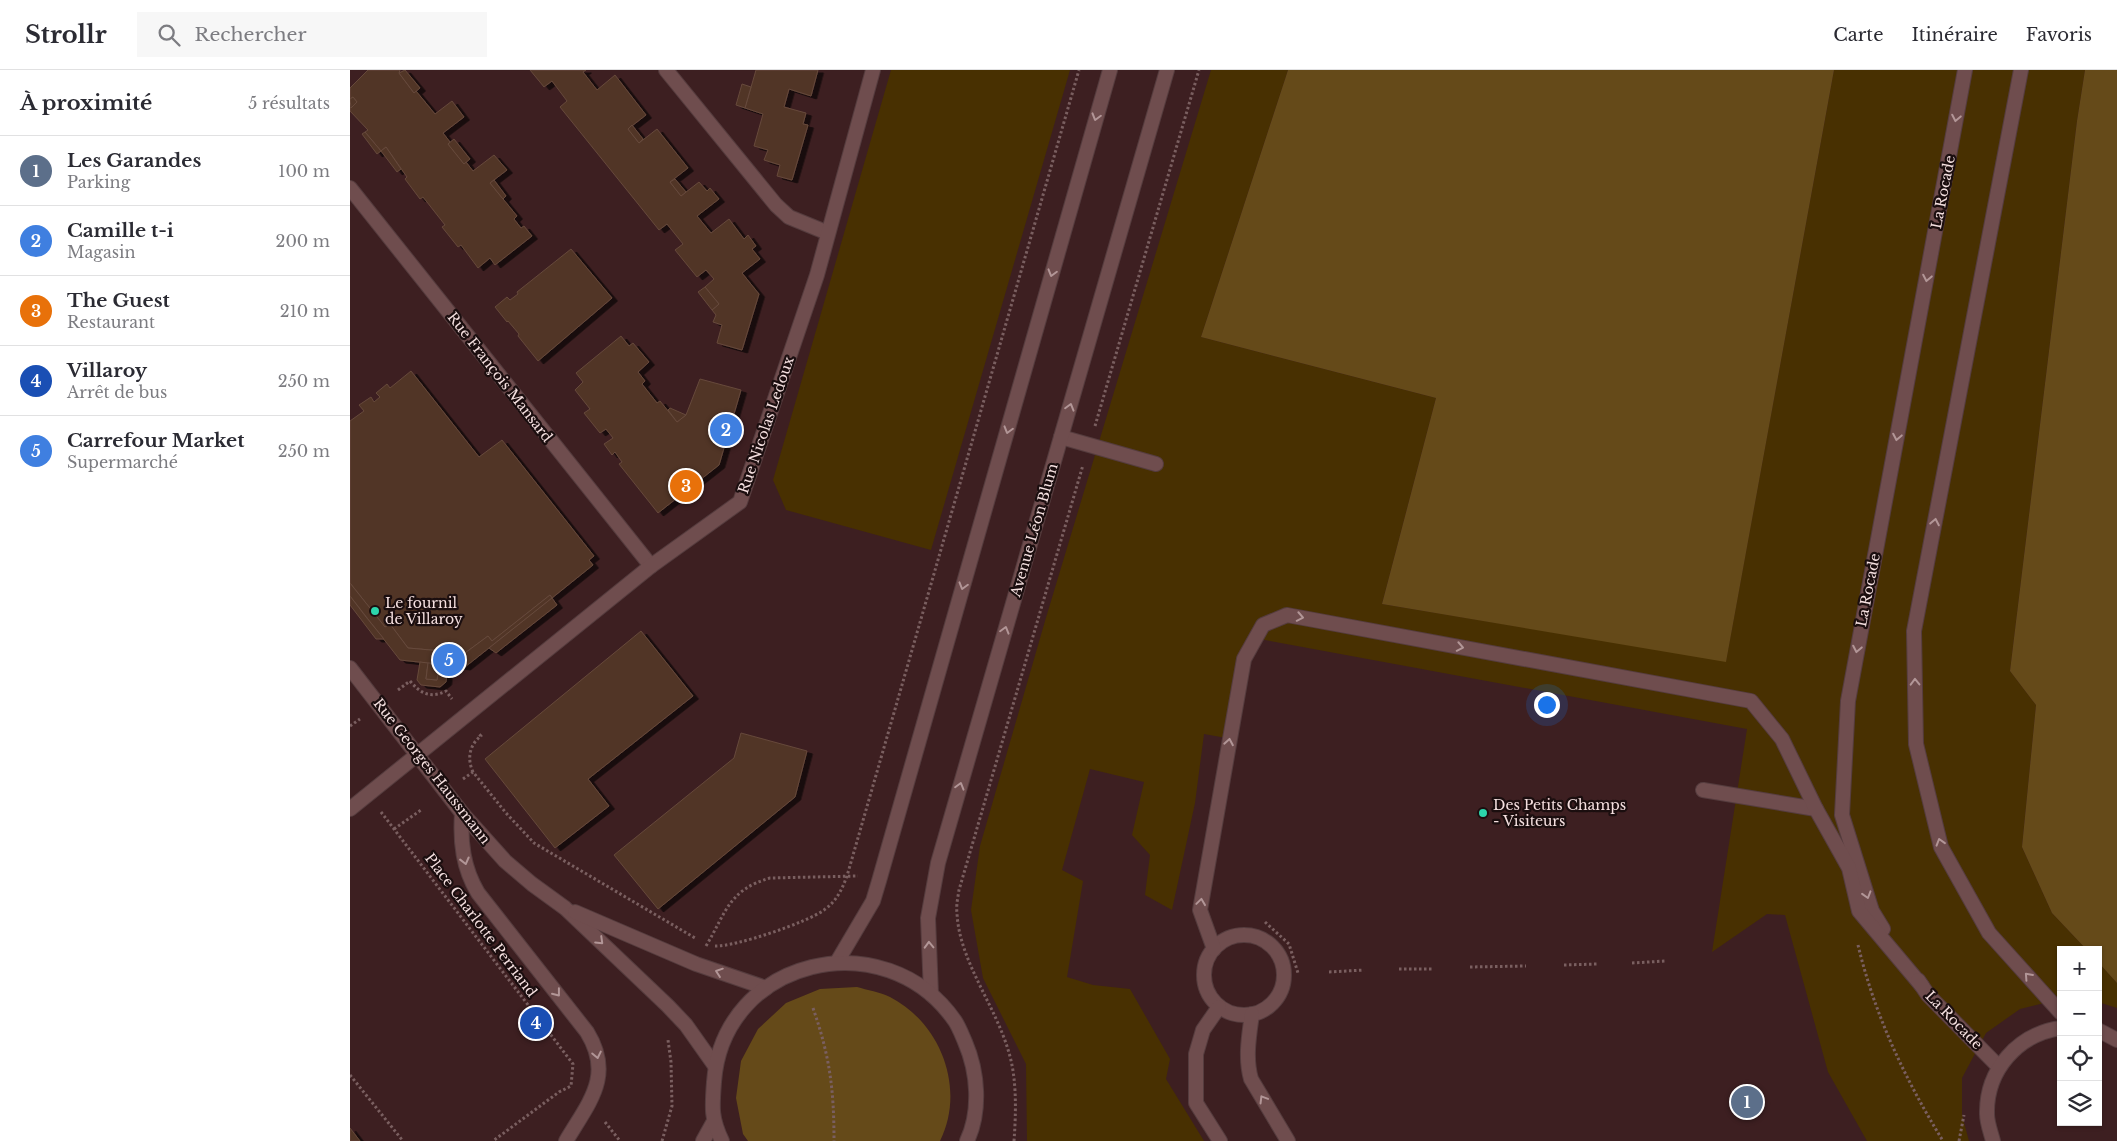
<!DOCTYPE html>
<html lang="fr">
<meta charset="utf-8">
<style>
body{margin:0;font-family:"Libre Baskerville",serif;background:#f7f7f7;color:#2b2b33}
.controls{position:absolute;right:15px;bottom:15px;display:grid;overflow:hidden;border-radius:0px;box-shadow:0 1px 4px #0004}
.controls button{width:45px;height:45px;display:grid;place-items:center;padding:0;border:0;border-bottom:1px solid #e1e1e2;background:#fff;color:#2b2b33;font:25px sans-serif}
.you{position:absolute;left:1196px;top:634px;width:18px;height:18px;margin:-12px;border:4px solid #fff;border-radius:50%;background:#1a73e8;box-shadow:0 0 0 8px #1a73e833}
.badge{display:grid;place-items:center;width:32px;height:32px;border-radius:50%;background:#db2777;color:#fff;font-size:16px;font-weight:700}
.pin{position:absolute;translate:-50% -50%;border:2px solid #fff;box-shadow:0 1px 5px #0006}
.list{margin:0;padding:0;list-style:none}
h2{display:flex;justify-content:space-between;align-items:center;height:65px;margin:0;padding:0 20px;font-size:21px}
h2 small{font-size:16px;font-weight:400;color:#7c7c81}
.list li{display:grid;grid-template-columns:32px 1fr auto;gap:15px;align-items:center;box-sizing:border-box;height:70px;padding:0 20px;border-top:1px solid #e1e1e2}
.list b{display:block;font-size:19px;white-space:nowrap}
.list p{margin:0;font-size:16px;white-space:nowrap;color:#7c7c81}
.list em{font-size:16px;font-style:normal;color:#7c7c81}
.icon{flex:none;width:28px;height:28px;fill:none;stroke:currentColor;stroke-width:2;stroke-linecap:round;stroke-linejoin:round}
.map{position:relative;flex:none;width:1767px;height:1071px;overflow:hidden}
header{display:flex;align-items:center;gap:30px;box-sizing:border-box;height:70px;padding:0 25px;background:#fff;border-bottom:1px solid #e1e1e2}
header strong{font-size:24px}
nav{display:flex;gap:28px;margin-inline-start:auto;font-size:18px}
.search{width:350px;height:45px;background:#f7f7f7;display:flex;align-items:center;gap:12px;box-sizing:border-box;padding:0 18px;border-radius:0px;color:#7c7c81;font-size:19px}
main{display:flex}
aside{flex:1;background:#fff}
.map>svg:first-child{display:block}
.green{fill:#483001}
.forest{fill:#654a19}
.building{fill:#513527;stroke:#66493b;filter:url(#shadow)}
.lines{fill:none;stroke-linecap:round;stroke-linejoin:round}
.service-casing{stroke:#553c3e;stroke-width:16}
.minor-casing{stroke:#553c3e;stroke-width:16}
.tertiary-casing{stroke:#553c3e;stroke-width:16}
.secondary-casing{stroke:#553c3e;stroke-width:16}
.path{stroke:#7a5f60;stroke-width:3;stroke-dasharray:2.5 2.5;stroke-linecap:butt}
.service{stroke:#6f4d4e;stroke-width:14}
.minor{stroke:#6f4d4e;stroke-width:14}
.tertiary{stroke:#6f4d4e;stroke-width:14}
.secondary{stroke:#6f4d4e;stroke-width:14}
.oneway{stroke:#b29697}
.poi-dot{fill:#2cd5ab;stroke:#1b0e0f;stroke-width:2}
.labels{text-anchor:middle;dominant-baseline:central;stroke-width:4.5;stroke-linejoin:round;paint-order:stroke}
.street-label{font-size:14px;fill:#f5e0e0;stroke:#1b0e0f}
.poi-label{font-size:14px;fill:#f5e0e0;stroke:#1b0e0f;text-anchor:start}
</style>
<header>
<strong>Strollr</strong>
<div class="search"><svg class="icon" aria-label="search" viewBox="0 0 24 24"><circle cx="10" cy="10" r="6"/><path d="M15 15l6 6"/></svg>Rechercher</div>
<nav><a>Carte</a><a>Itinéraire</a><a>Favoris</a></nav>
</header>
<main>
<aside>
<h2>À proximité<small>5 résultats</small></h2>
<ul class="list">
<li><span class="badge" style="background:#5c6f8a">1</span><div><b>Les Garandes</b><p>Parking</p></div><em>100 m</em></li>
<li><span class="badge" style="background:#3f7fe0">2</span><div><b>Camille t-i</b><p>Magasin</p></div><em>200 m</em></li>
<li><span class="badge" style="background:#e8710a">3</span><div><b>The Guest</b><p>Restaurant</p></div><em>210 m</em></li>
<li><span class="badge" style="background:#1a4fb4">4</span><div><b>Villaroy</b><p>Arrêt de bus</p></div><em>250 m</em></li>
<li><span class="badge" style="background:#3f7fe0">5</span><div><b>Carrefour Market</b><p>Supermarché</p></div><em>250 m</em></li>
</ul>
</aside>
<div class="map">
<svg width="1767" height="1071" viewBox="0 0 1767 1071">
<defs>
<filter id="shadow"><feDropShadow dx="5.5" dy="3" stdDeviation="0" flood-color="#0009"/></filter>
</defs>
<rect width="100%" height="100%" fill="#3d1f21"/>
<!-- green -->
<g class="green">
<path d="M541,0H720L581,480L436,440L423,410Z"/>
<path d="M861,0H938L851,267L1086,328L1032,534L1376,591L1484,0H1735L1727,51L1660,601L1686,635L1672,777L1702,843L1737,880H1711V929L1670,939L1636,963L1612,1008V1045L1619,1071H1517L1478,1002L1435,845L1417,844L1362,882L1397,659L904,568L882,669L854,664L845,733L822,840L795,825L800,785L782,765L794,712L740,699L712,800L733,811L717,907L743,915L780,919L820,989L816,1009L854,1071H677L676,994L633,908L621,840L630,776L695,551Z"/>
<path d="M1748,892L1767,913V938L1748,932Z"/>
</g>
<!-- forest -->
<g class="forest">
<path d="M938,0H1484L1376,592L1032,534L1086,328L851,267Z"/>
<path d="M1735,0H1767V913L1748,892V880H1737L1702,843L1672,777L1686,635L1660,601L1727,51Z"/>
<path d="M507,917C517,920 530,922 540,927C591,953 616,1019 590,1071H398L393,1064L386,1028L391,991L408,959L436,933L470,919Z"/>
</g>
<!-- building -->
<g class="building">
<path d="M18,0H50L49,3L64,23L66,21L85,44L102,31L114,47L93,63L100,72L98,74L114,94L116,92L123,101L144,85L157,100L140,113L167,146L164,149L171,158L174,156L182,166L145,195L140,188L128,198L111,175L108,177L92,157L95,155L73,127L70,129L55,109L57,107L36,77L31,81L15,62L18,60L0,41V38L7,32L3,27L0,29V18Z"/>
<path d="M55,0L70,18L64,23L49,3Z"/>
<path d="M180,0H236L233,2L247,20L265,5L296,45L278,59L289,73L307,59L338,98L320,112L331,126L349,112L357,121L360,118L369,129L347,146L361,163L379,149L394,169L398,165L406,176L402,179L410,189L392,203L409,224L392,280L367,273L372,255L363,252L366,245L362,240L369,234L355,217L364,209L356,200L347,207L325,180L333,174L317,154L309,160L210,37L217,31L202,11L194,17Z"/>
<path d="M406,0H468L461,26L439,19L434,37L456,43L453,54L458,55L442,110L427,106L430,95L414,90L418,80L404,76L413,44L395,38Z"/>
<path d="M392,14L401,17L395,38L386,35Z"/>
<path d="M3,27L7,32L1,38L0,29Z"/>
<path d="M282,55L293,69L289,73L278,59Z"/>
<path d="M15,62L31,81L27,84L12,64Z"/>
<path d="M104,69L120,89L114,94L98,74Z"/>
<path d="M36,77L51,99L47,102L31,81Z"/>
<path d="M325,109L336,122L331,126L320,112Z"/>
<path d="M144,110L156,126L153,129L140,113Z"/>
<path d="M221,179L262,228L188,291L168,266L169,264L158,251L157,252L145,237L157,227L160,230L168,224L167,222Z"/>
<path d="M355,217L369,234L362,240L348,222Z"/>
<path d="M271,266L279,276L283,273L299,292L288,302L295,311L292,314L307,333L310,331L327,352L336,345L350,309L391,320L369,395L308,443L269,394L272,392L265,382L262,385L254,374L263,368L256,359L250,363L234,343L240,339L225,320L233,312L226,303Z"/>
<path d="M61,301L129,387L152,370L244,486L239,490L243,495L202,528L200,525L142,571L138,566L115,583L58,578L40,554L35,557L0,513V351L14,341L9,335L21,327L24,332L30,327L26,323L37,314L40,318Z"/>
<path d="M320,338L336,345L327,352L318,340Z"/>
<path d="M0,513L35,557L40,554L58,578L115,583L138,566L142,571L200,525L202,528L115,597L50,590L0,526Z"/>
<path d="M0,526L16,547L34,569H26L0,535Z"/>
<path d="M202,528L207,535L146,583L139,578Z"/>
<path d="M291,561L343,626L238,709L259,736L205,778L135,689Z"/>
<path d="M70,592L78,593L76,609L87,610L89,594L98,595L96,612L90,617L71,615L67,610Z"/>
<path d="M78,593L89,594L87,610L76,609Z"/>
<path d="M391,663L457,681L445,727L308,839L264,785L384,688Z"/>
<path d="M0,1058L10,1071H0Z"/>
</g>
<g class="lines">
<defs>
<g id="service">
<path d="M1671,0L1564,561L1566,674L1591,777L1639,863L1711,943"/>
<path d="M711,367L806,394"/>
<path d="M1353,720L1466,739"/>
<path d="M112,743C110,772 113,798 128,823L237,962C264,1006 239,1032 216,1071"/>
<path d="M1533,859L1522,841L1492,745L1498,631L1615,0"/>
<circle cx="894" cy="905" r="40"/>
<path d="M864,879L850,840L894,589L913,555L937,545L1401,631L1432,669L1466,739L1499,798L1509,841L1572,916"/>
<path d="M1568,910L1578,925L1649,997"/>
<path d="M869,937L853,960L846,984V1033L870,1071"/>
<path d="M902,944C899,966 895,988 901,1009L938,1071"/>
<path d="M1748,960L1767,970"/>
<path d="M1643,1071C1641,1063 1637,1053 1637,1044C1636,1000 1668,964 1711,958"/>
</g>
<g id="minor">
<path d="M316,0L426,135L439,147L478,163"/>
<path d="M0,118L301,496"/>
<path d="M0,739L301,496L390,432L467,205L523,0"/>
</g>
<g id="tertiary">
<path d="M0,598L112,743L155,791L182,814L215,838L318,936L336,955L365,996"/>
<path d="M225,842L346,894L416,918"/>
</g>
<g id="secondary">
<path d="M487,892L523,831L529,811L760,0"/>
<path d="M581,924L578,848L588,793L817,0"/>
<path d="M353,1071L363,1053"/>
<path d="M372,1071C361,1048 362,1038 364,1012C373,888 535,850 605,951C609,957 612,965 615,972C628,1002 631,1041 617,1071"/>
</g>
</defs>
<!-- service casing -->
<use href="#service" class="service-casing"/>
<!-- minor casing -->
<use href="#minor" class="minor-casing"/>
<!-- tertiary casing -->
<use href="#tertiary" class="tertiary-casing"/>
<!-- secondary casing -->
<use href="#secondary" class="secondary-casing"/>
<!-- path -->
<g class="path">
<path d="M745,356L849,0"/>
<path d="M48,620L60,611C70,623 80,629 96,621L102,629"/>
<path d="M0,656L10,649"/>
<path d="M123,702C117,689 119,675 131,666L128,663"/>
<path d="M113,709L123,702L156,743L184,773L345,868"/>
<path d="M31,742L223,994L221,1016L209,1022L143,1071"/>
<path d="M44,759L71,740"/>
<path d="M915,852L939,874L948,903"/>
<path d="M1508,875C1525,946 1555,1009 1593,1071"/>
<path d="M356,876C376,843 378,820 420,808L508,806"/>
<path d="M365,876C385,877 458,852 474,840C487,831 492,819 497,806L729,0"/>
<path d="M1282,893L1315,891"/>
<path d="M1214,895L1247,894"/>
<path d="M1120,897L1176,896"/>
<path d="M1049,899H1084"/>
<path d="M979,902L1014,900"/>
<path d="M463,938C480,987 484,1020 484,1071"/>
<path d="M0,1005L53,1071"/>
<path d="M255,1052L270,1071"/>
<path d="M312,1071L322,1036L321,992L318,970"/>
<path d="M664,1071C666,1044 667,1009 659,983C646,936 609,891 607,843C606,835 608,827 609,820L733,395"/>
<path d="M1609,1071L1614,1045"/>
</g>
<!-- service -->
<use href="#service" class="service"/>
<!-- minor -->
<use href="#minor" class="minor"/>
<!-- tertiary -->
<use href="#tertiary" class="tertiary"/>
<!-- secondary -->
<use href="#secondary" class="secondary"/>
</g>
<!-- one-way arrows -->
<defs><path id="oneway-chevron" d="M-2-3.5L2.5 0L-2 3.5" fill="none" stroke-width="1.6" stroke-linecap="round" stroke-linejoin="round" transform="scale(1.25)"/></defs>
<g class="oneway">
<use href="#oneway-chevron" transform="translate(746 47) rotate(106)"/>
<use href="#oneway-chevron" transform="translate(1606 48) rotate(101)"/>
<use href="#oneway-chevron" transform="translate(702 203) rotate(106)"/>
<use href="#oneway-chevron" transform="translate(1577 208) rotate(101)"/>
<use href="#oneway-chevron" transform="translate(720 337) rotate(-74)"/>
<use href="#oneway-chevron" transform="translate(658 360) rotate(106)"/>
<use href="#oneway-chevron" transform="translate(1547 367) rotate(101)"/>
<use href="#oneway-chevron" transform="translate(1585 452) rotate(-79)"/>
<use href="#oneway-chevron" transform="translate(613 516) rotate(106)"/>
<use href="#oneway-chevron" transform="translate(950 547) rotate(11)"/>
<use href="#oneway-chevron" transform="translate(655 560) rotate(-74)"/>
<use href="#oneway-chevron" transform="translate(1110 577) rotate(11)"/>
<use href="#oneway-chevron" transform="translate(1507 579) rotate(101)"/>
<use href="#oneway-chevron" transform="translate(1565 612) rotate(-91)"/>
<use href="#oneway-chevron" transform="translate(879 672) rotate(-80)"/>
<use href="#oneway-chevron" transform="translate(610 716) rotate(-74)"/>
<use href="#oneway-chevron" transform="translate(1590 772) rotate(-107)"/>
<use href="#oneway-chevron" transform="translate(115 791) rotate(76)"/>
<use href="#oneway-chevron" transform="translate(1517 825) rotate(73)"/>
<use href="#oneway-chevron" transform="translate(851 832) rotate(-82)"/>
<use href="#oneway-chevron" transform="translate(250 871) rotate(44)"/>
<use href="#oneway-chevron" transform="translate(579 875) rotate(-92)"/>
<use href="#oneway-chevron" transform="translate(369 902) rotate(-161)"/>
<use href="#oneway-chevron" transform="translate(1678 906) rotate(-132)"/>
<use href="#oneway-chevron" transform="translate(207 923) rotate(52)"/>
<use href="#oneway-chevron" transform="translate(247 985) rotate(78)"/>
<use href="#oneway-chevron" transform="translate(913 1029) rotate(-121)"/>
</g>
<!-- markers -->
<g class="poi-dot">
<circle cx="25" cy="541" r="5"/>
<circle cx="1133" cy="743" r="5"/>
</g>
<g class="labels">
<!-- street labels -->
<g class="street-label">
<text transform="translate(1593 122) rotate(-79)">La Rocade</text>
<text transform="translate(150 307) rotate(52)">Rue François Mansard</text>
<text transform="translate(416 355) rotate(-71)">Rue Nicolas Ledoux</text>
<text transform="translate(684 460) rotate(-74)">Avenue Léon Blum</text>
<text transform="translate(1518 520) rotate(-79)">La Rocade</text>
<text transform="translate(82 701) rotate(52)">Rue Georges Haussmann</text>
<text transform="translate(131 855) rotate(53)">Place Charlotte Perriand</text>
<text transform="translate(1604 950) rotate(46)">La Rocade</text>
</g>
<!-- poi labels -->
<g class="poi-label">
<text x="35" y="533">Le fournil<tspan x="35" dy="16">de Villaroy</tspan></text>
<text x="1143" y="735">Des Petits Champs<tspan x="1143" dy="16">- Visiteurs</tspan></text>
</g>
</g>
</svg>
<div class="controls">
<button>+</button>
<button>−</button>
<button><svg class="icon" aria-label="locate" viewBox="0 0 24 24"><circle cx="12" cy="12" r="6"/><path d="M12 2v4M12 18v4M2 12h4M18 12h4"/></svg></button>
<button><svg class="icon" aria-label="layers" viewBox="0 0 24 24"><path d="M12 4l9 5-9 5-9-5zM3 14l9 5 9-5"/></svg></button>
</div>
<div class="you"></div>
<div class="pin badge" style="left:1397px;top:1032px;background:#5c6f8a">1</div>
<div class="pin badge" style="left:376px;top:360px;background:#3f7fe0">2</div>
<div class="pin badge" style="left:336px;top:416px;background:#e8710a">3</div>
<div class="pin badge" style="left:186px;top:953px;background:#1a4fb4">4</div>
<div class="pin badge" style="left:99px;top:590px;background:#3f7fe0">5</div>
</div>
</main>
